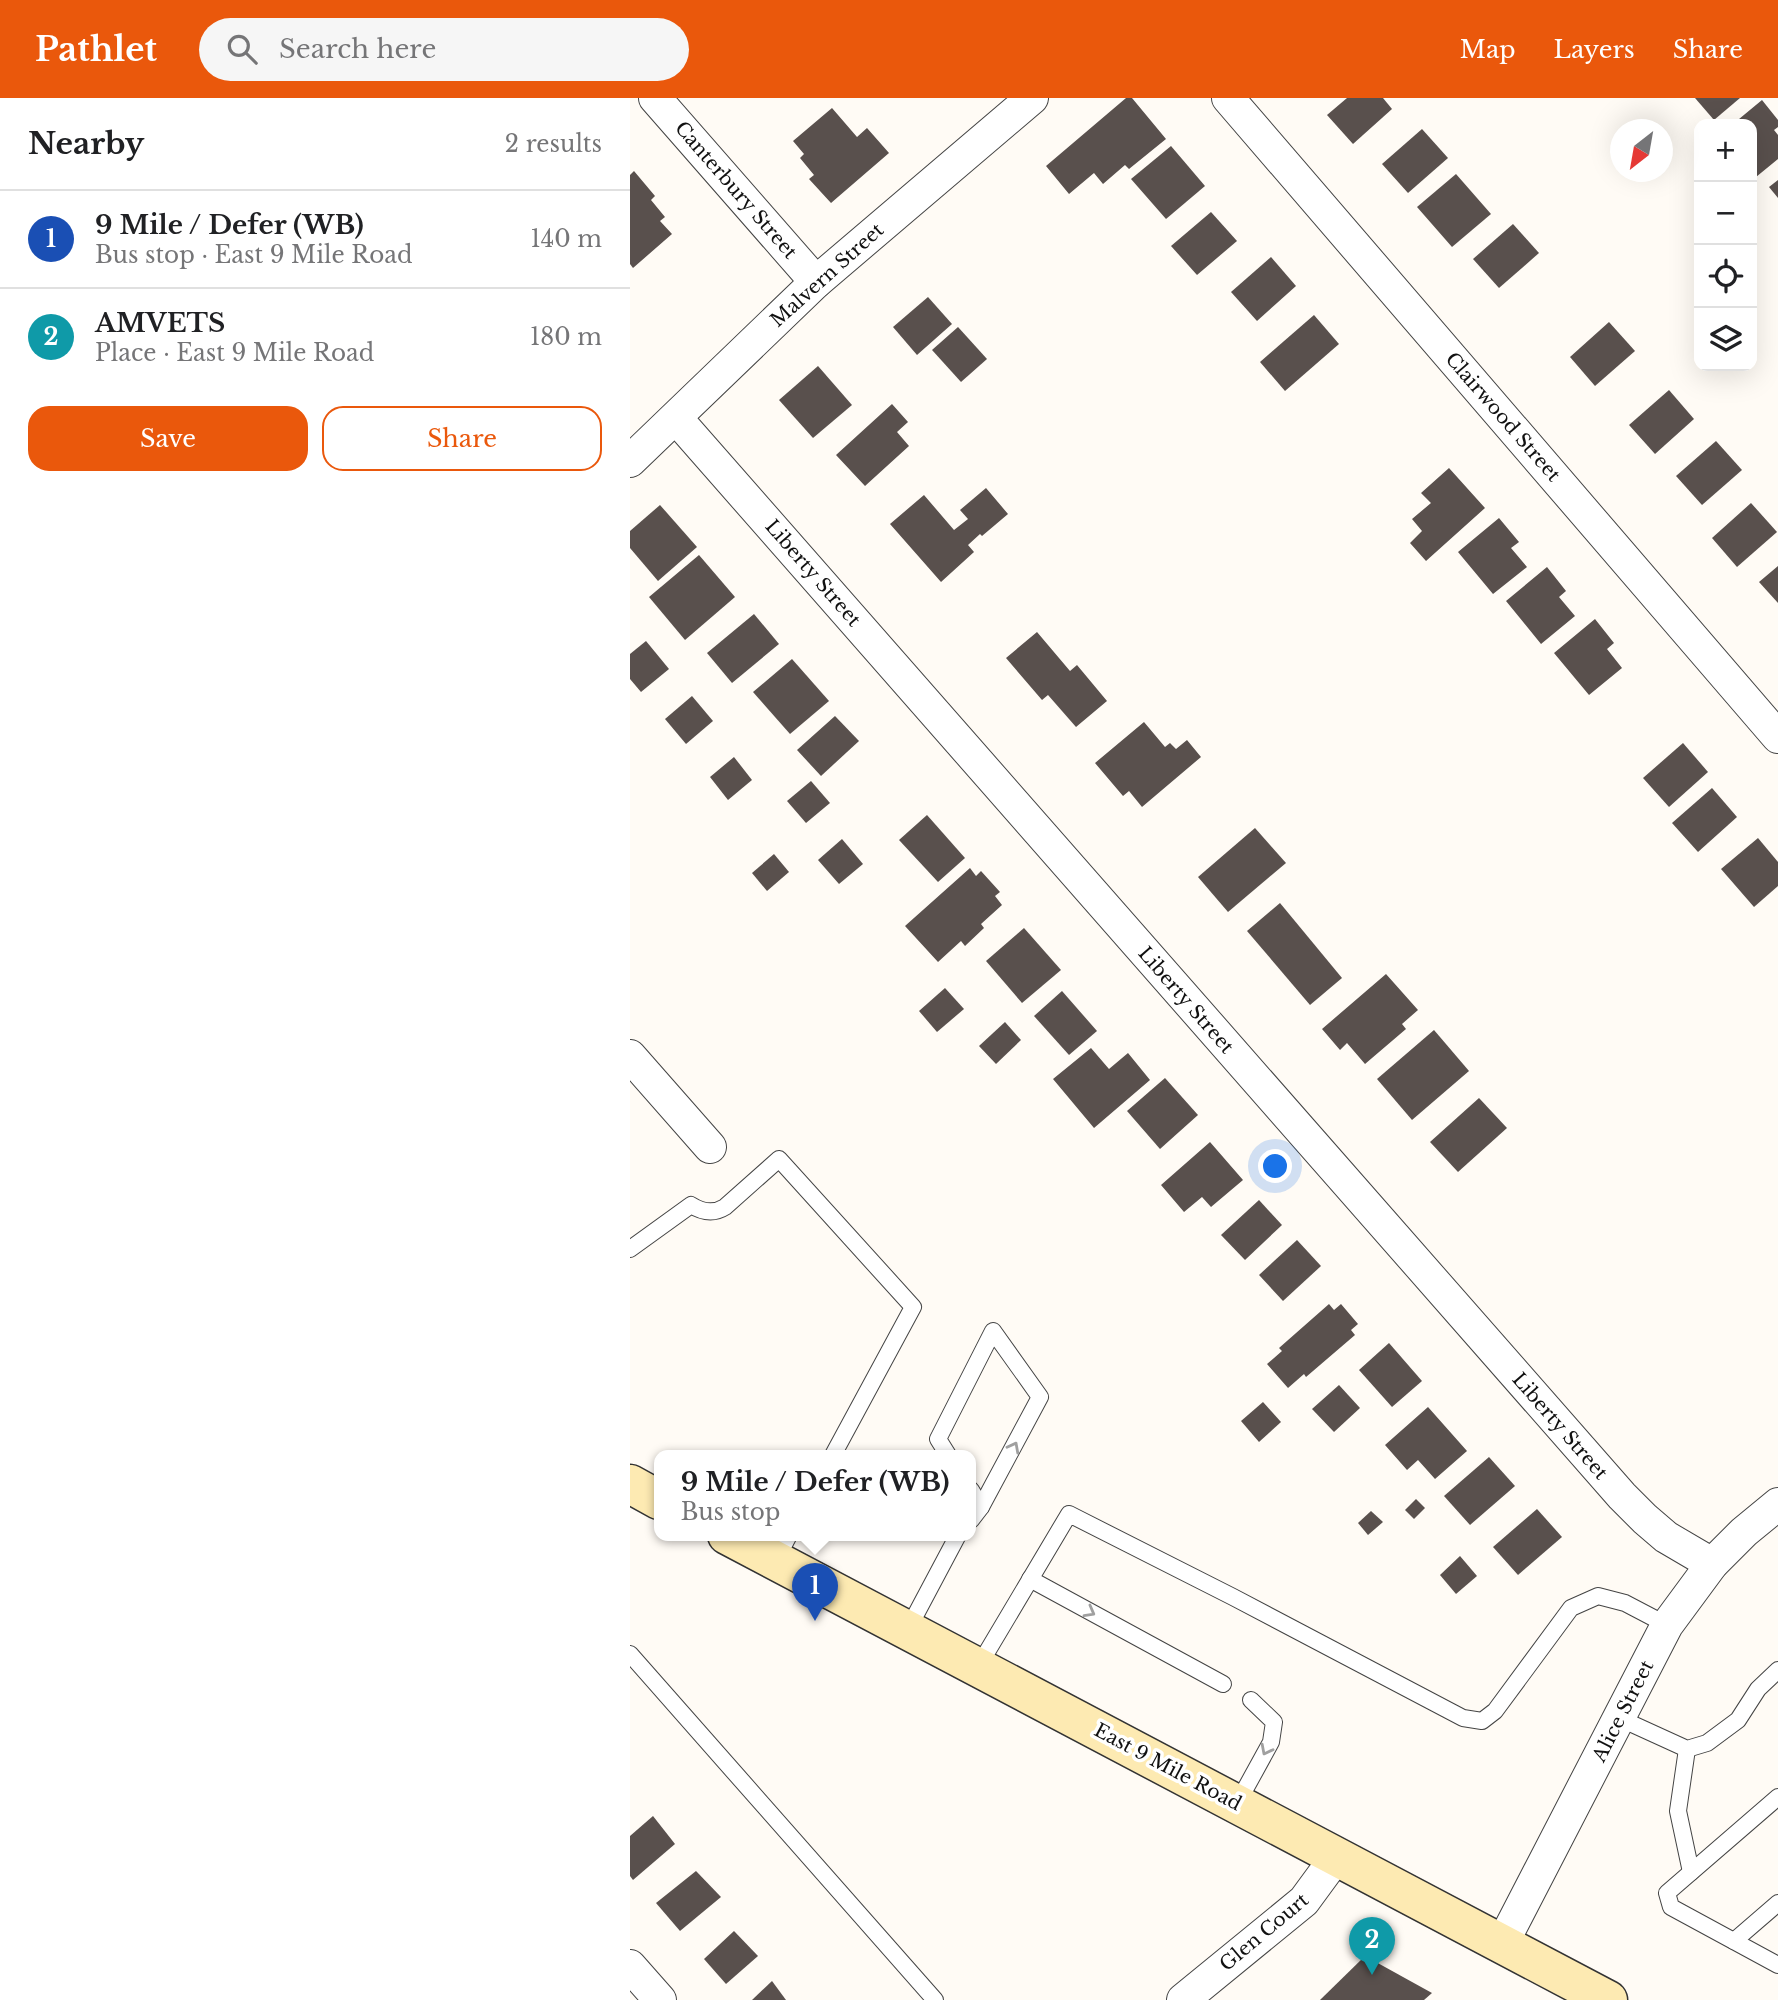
<!DOCTYPE html>
<meta charset="utf-8">
<style>
body{margin:0;font-family:"Libre Baskerville",serif;background:#f6f6f6;color:#202124}
.controls{position:absolute;right:21px;top:21px;display:grid;overflow:hidden;border-radius:14px;box-shadow:0 7px 28px #0002}
.controls button{width:63px;height:63px;display:grid;place-items:center;padding:0;border:0;border-bottom:2px solid #e0e0e0;background:#fff;color:#202124;font:35px sans-serif}
.compass{position:absolute;left:980px;top:21px;width:63px;height:63px;border-radius:50%;background:#fff;box-shadow:0 7px 28px #0002;rotate:211deg}
.you{position:absolute;left:646px;top:1069px;width:24px;height:24px;margin:-18px;border:5px solid #fff;border-radius:50%;background:#1a73e8;box-shadow:0 0 0 10px #1a73e833}
.badge{display:grid;place-items:center;width:46px;height:46px;border-radius:50%;background:#ea580c;color:#fff;font-size:23px;font-weight:700}
.pin{position:absolute;translate:-50% -58px;filter:drop-shadow(0 2px 4px #0008)}
.pin::after{content:'';position:absolute;top:37px;width:24px;height:21px;background:inherit;clip-path:polygon(0 0,100% 0,50% 100%)}
.popup{position:absolute;left:24px;top:1352px;width:322px;height:91px;box-sizing:border-box;display:grid;place-content:center;border-radius:14px;background:#fff;filter:drop-shadow(0 2px 5px #0005);font-size:23px;white-space:nowrap;color:#757577}
.popup b{font-size:26px;color:#202124}
.popup::after{content:'';position:absolute;left:50%;top:100%;margin-left:-14px;border:14px solid transparent;border-top-color:#fff}
.list{margin:0;padding:0;list-style:none}
h2{display:flex;justify-content:space-between;align-items:center;height:91px;margin:0;padding:0 28px;font-size:30px}
h2 small{font-size:23px;font-weight:400;color:#757577}
.list li{display:grid;grid-template-columns:46px 1fr auto;gap:21px;align-items:center;box-sizing:border-box;height:98px;padding:0 28px;border-top:2px solid #e0e0e0}
.list b{display:block;font-size:26px;white-space:nowrap}
.list p{margin:0;font-size:23px;white-space:nowrap;color:#757577}
.list em{font-size:23px;font-style:normal;color:#757577}
.actions{display:flex;gap:14px;padding:21px 28px}
.actions a{flex:1;padding:16px 0;border:2px solid #ea580c;border-radius:21px;text-align:center;font-size:24px;color:#ea580c}
.actions .main{background:#ea580c;color:#fff}
.icon{flex:none;width:38px;height:38px;fill:none;stroke:currentColor;stroke-width:2;stroke-linecap:round;stroke-linejoin:round}
.map{position:relative;flex:none;width:1148px;height:1902px;overflow:hidden}
header{display:flex;align-items:center;gap:42px;box-sizing:border-box;height:98px;padding:0 35px;background:#ea580c;color:#fff}
header strong{font-size:33px}
nav{display:flex;gap:38px;margin-inline-start:auto;font-size:24px}
.search{width:490px;height:63px;background:#f6f6f6;display:flex;align-items:center;gap:18px;box-sizing:border-box;padding:0 24px;border-radius:38px;color:#757577;font-size:26px}
main{display:flex}
aside{flex:1;background:#fff}
.map>svg:first-child{display:block}
.building{fill:#59504d}
.lines{fill:none;stroke-linecap:round;stroke-linejoin:round}
.lane-casing{stroke:#444;stroke-width:18}
.street-casing{stroke:#444;stroke-width:34}
.secondary-casing{stroke:#333;stroke-width:41}
.lane{stroke:#fff;stroke-width:16}
.street{stroke:#fff;stroke-width:32}
.secondary{stroke:#fdeab2;stroke-width:38}
.oneway{stroke:#a0a0a0}
.labels{text-anchor:middle;dominant-baseline:central;stroke-width:7;stroke-linejoin:round;paint-order:stroke}
.street-label{font-size:19px;fill:#111;stroke:#fff}
</style>
<header>
<strong>Pathlet</strong>
<div class="search"><svg class="icon" aria-label="search" viewBox="0 0 24 24"><circle cx="10" cy="10" r="6"/><path d="M15 15l6 6"/></svg>Search here</div>
<nav><a>Map</a><a>Layers</a><a>Share</a></nav>
</header>
<main>
<aside>
<h2>Nearby<small>2 results</small></h2>
<ul class="list">
<li><span class="badge" style="background:#1a4fb4">1</span><div><b>9 Mile / Defer (WB)</b><p>Bus stop · East 9 Mile Road</p></div><em>140 m</em></li>
<li><span class="badge" style="background:#0f9aa8">2</span><div><b>AMVETS</b><p>Place · East 9 Mile Road</p></div><em>180 m</em></li>
</ul>
<div class="actions"><a class="main">Save</a><a>Share</a></div>
</aside>
<div class="map">
<svg width="1148" height="1902" viewBox="0 0 1148 1902">
<rect width="100%" height="100%" fill="#fffbf5"/>
<!-- building -->
<g class="building">
<path d="M496,0H502L536,41L499,71L495,67L473,86L464,75L439,96L416,68Z"/>
<path d="M717,0H753L762,11L723,46L697,17Z"/>
<path d="M1065,0H1110L1084,22Z"/>
<path d="M1132,2L1148,22V29L1144,32L1148,37V61L1126,79L1122,73V26H1103Z"/>
<path d="M202,10L227,39L237,30L259,55L201,105L179,81L184,77L170,60L174,56L163,43Z"/>
<path d="M792,31L818,60L778,95L752,66Z"/>
<path d="M541,48L575,88L536,121L501,81Z"/>
<path d="M4,73L25,98L21,102L35,119L30,123L42,136L3,170L0,166V77Z"/>
<path d="M826,76L861,116L822,149L787,109Z"/>
<path d="M1148,82V100L1139,89Z"/>
<path d="M581,114L607,143L567,177L541,148Z"/>
<path d="M883,126L909,155L869,190L843,161Z"/>
<path d="M641,159L666,188L627,223L601,194Z"/>
<path d="M298,199L322,226L287,257L263,229Z"/>
<path d="M684,217L709,246L655,293L630,264Z"/>
<path d="M979,224L1005,253L965,288L940,259Z"/>
<path d="M328,229L357,261L331,284L302,252Z"/>
<path d="M188,268L222,307L183,340L149,302Z"/>
<path d="M1039,292L1064,321L1025,356L999,327Z"/>
<path d="M262,306L278,324L267,334L279,348L235,388L206,357Z"/>
<path d="M1086,343L1112,372L1072,407L1046,378Z"/>
<path d="M819,370L855,410L796,463L780,445L792,433L782,421L801,405L791,395Z"/>
<path d="M356,390L378,416L352,438L350,436L338,447L344,454L311,484L260,426L294,397L324,432L338,421L330,412Z"/>
<path d="M1121,405L1147,434L1107,469L1082,440Z"/>
<path d="M30,407L67,449L28,483L0,450V433Z"/>
<path d="M869,420L889,444L881,450L897,469L863,496L828,454Z"/>
<path d="M69,457L105,499L55,542L19,499Z"/>
<path d="M1148,468V505L1129,484Z"/>
<path d="M917,469L936,493L929,499L945,518L911,546L876,503Z"/>
<path d="M124,516L149,546L102,585L77,555Z"/>
<path d="M965,521L984,545L977,551L992,570L959,597L924,555Z"/>
<path d="M407,534L440,573L447,567L477,603L446,629L418,597L412,602L376,560Z"/>
<path d="M16,543L39,571L11,594L0,581V556Z"/>
<path d="M162,561L199,603L160,636L123,594Z"/>
<path d="M62,598L83,623L56,646L35,621Z"/>
<path d="M205,618L229,643L191,678L167,652Z"/>
<path d="M514,624L535,649L540,645L546,651L557,642L571,659L512,709L499,693L493,698L465,665Z"/>
<path d="M1053,645L1078,674L1039,709L1013,680Z"/>
<path d="M104,659L122,682L98,702L80,679Z"/>
<path d="M181,683L200,705L176,725L157,703Z"/>
<path d="M1082,690L1107,719L1068,754L1042,725Z"/>
<path d="M297,717L335,760L308,784L269,742Z"/>
<path d="M625,730L656,765L598,814L568,779Z"/>
<path d="M1128,740L1148,764V788L1124,809L1091,771Z"/>
<path d="M212,741L233,766L209,786L188,762Z"/>
<path d="M144,756L159,774L137,793L122,775Z"/>
<path d="M340,770L346,778L351,773L370,794L365,798L372,807L351,826L354,830L335,848L331,843L308,864L275,828Z"/>
<path d="M650,805L712,880L680,907L617,833Z"/>
<path d="M394,830L431,872L392,905L356,863Z"/>
<path d="M756,876L788,912L772,926L776,931L735,966L717,945L710,952L692,931Z"/>
<path d="M315,890L334,911L307,934L289,913Z"/>
<path d="M432,893L467,933L439,957L404,918Z"/>
<path d="M375,924L391,942L366,966L349,948Z"/>
<path d="M804,932L839,973L782,1022L747,981Z"/>
<path d="M461,950L479,971L498,955L520,982L464,1030L423,981Z"/>
<path d="M535,980L568,1017L530,1051L497,1013Z"/>
<path d="M849,1000L877,1030L828,1074L800,1044Z"/>
<path d="M580,1044L613,1082L581,1109L572,1099L554,1114L531,1087Z"/>
<path d="M629,1102L652,1127L615,1162L591,1137Z"/>
<path d="M667,1142L691,1168L653,1203L629,1177Z"/>
<path d="M699,1206L704,1212L711,1206L728,1226L721,1232L725,1237L676,1279L674,1276L658,1290L637,1266L652,1253L649,1250Z"/>
<path d="M759,1245L792,1283L762,1309L729,1272Z"/>
<path d="M709,1287L730,1310L704,1334L682,1311Z"/>
<path d="M633,1304L651,1324L629,1344L611,1323Z"/>
<path d="M798,1309L837,1353L805,1381L788,1362L777,1372L755,1347Z"/>
<path d="M859,1359L885,1388L840,1427L814,1398Z"/>
<path d="M786,1401L795,1410L784,1421L775,1412Z"/>
<path d="M907,1411L932,1439L888,1477L863,1449Z"/>
<path d="M741,1413L753,1424L738,1437L728,1425Z"/>
<path d="M830,1458L847,1478L826,1496L810,1477Z"/>
<path d="M23,1718L45,1746L3,1782L0,1778V1738Z"/>
<path d="M66,1773L91,1799L50,1833L26,1805Z"/>
<path d="M104,1833L128,1858L96,1886L74,1861Z"/>
<path d="M735,1858L802,1895L794,1902H690Z"/>
<path d="M142,1883L156,1902H122Z"/>
</g>
<g class="lines">
<defs>
<g id="lane">
<path d="M0,1151L61,1107C72,1114 84,1116 95,1109L149,1061L283,1209L203,1357"/>
<path d="M318,1357L308,1341L363,1233L410,1299L351,1409L341,1422"/>
<path d="M341,1392L351,1409"/>
<path d="M146,1462L159,1437"/>
<path d="M400,1481L593,1586"/>
<path d="M277,1533L328,1437"/>
<path d="M0,1556L305,1902"/>
<path d="M348,1569L439,1416L603,1499L833,1620L852,1623L865,1613L941,1510L968,1498L995,1505L1037,1527"/>
<path d="M989,1620L1057,1651L1077,1645L1108,1622L1128,1591L1148,1572"/>
<path d="M1057,1651L1048,1713L1061,1774"/>
<path d="M1148,1699L1037,1795L1041,1809L1148,1867"/>
<path d="M607,1706L641,1644L644,1624L621,1602"/>
<path d="M1104,1843L1148,1805"/>
</g>
<g id="street">
<path d="M25,0L186,184"/>
<path d="M598,0L1148,639"/>
<path d="M46,320L992,1398L1015,1421L1036,1439L1082,1466"/>
<path d="M0,363L186,184L402,0"/>
<path d="M0,958L80,1049"/>
<path d="M872,1846L1037,1527L1082,1466L1114,1434L1148,1406"/>
<path d="M0,1868L30,1902"/>
<path d="M553,1902L674,1803L707,1758"/>
</g>
<g id="secondary">
<path d="M0,1386L29,1402"/>
<path d="M97,1437L978,1902"/>
</g>
</defs>
<!-- lane casing -->
<use href="#lane" class="lane-casing"/>
<!-- street casing -->
<use href="#street" class="street-casing"/>
<!-- secondary casing -->
<use href="#secondary" class="secondary-casing"/>
<!-- lane -->
<use href="#lane" class="lane"/>
<!-- street -->
<use href="#street" class="street"/>
<!-- secondary -->
<use href="#secondary" class="secondary"/>
</g>
<!-- one-way arrows -->
<defs><path id="oneway-chevron" d="M-2-3.5L2.5 0L-2 3.5" fill="none" stroke-width="1.6" stroke-linecap="round" stroke-linejoin="round" transform="scale(1.75)"/></defs>
<g class="oneway">
<use href="#oneway-chevron" transform="translate(384 1349) rotate(-62)"/>
<use href="#oneway-chevron" transform="translate(460 1514) rotate(29)"/>
<use href="#oneway-chevron" transform="translate(636 1652) rotate(117)"/>
</g>
<g class="labels">
<!-- street labels -->
<g class="street-label">
<text transform="translate(106 92) rotate(49)">Canterbury Street</text>
<text transform="translate(197 177) rotate(-42)">Malvern Street</text>
<text transform="translate(873 319) rotate(49)">Clairwood Street</text>
<text transform="translate(183 475) rotate(49)">Liberty Street</text>
<text transform="translate(556 902) rotate(49)">Liberty Street</text>
<text transform="translate(930 1328) rotate(49)">Liberty Street</text>
<text transform="translate(993 1613) rotate(-63)">Alice Street</text>
<text transform="translate(538 1669) rotate(28)">East 9 Mile Road</text>
<text transform="translate(634 1834) rotate(-40)">Glen Court</text>
</g>
</g>
</svg>
<div class="controls">
<button>+</button>
<button>−</button>
<button><svg class="icon" aria-label="locate" viewBox="0 0 24 24"><circle cx="12" cy="12" r="6"/><path d="M12 2v4M12 18v4M2 12h4M18 12h4"/></svg></button>
<button><svg class="icon" aria-label="layers" viewBox="0 0 24 24"><path d="M12 4l9 5-9 5-9-5zM3 14l9 5 9-5"/></svg></button>
</div>
<svg class="compass" viewBox="-18 -18 36 36"><path d="M0-13l5 13h-10z" fill="#e53935"/><path d="M0 13l5-13h-10z" fill="#757577"/></svg>
<div class="you"></div>
<div class="pin badge" style="left:185px;top:1523px;background:#1a4fb4">1</div>
<div class="popup"><b>9 Mile / Defer (WB)</b>Bus stop</div>
<div class="pin badge" style="left:742px;top:1877px;background:#0f9aa8">2</div>
</div>
</main>
